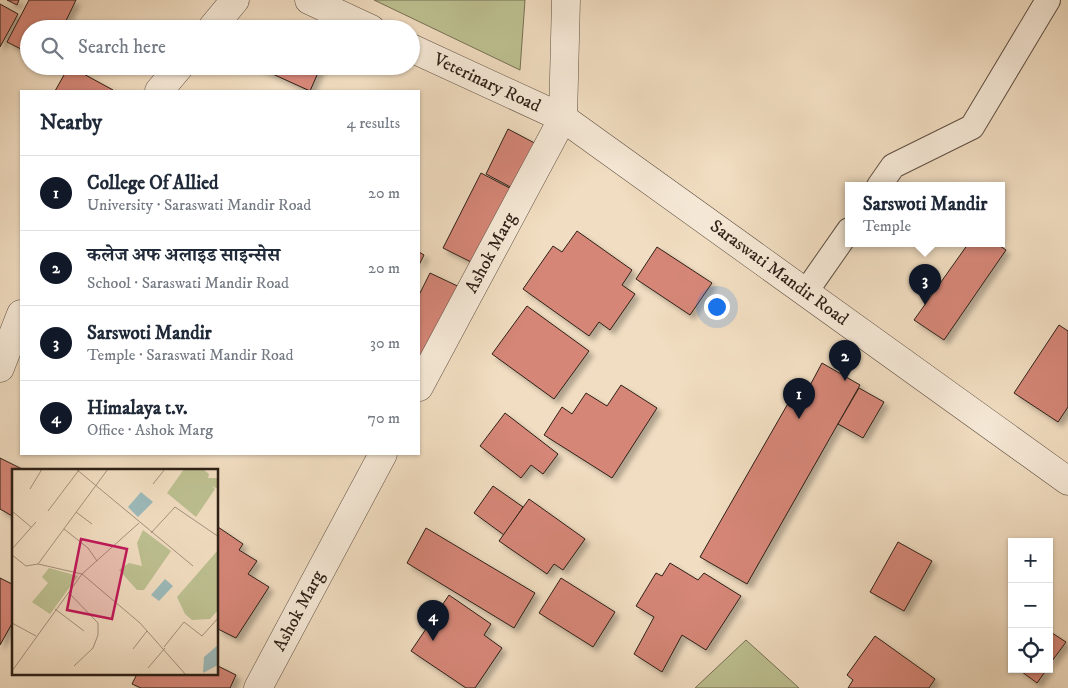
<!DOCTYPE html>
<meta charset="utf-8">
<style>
body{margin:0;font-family:"IM FELL DW Pica","Noto Serif Devanagari",serif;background:#f6f6f7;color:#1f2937}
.controls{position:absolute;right:15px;bottom:15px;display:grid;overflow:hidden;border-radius:0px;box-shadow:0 1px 4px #0004}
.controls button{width:45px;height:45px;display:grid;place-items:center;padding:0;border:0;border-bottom:1px solid #e0e1e3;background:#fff;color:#1f2937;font:25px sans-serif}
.you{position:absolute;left:716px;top:306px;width:18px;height:18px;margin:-12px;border:4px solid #fff;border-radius:50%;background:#1a73e8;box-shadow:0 0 0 8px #1a73e833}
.badge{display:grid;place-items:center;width:32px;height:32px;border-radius:50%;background:#111827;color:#fff;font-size:16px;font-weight:700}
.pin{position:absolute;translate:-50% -41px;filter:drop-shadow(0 1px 2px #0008)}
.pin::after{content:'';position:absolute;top:26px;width:18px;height:15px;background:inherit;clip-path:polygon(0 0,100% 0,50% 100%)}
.popup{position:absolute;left:845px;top:182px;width:160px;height:65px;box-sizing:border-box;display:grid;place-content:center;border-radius:0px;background:#fff;filter:drop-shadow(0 1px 4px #0005);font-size:16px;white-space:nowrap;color:#747a83}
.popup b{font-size:19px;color:#1f2937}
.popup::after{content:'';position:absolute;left:50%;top:100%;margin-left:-10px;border:10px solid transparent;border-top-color:#fff}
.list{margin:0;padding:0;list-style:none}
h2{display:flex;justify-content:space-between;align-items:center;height:65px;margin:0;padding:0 20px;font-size:21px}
h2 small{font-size:16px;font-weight:400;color:#747a83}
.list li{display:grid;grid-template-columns:32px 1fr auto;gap:15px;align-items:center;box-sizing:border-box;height:75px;padding:0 20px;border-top:1px solid #e0e1e3}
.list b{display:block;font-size:19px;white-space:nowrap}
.list p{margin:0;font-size:16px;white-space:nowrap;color:#747a83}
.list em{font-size:16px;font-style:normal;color:#747a83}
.icon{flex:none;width:28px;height:28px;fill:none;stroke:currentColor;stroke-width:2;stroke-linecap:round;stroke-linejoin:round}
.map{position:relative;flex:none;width:1068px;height:688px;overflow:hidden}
.search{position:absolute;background:#fff;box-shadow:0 1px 4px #0004;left:20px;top:20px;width:400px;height:55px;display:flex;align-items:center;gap:12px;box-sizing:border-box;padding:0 18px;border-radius:28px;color:#747a83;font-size:19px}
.panel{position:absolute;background:#fff;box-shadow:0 1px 4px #0004;left:20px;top:90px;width:400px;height:365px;border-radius:0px}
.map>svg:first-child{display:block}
.green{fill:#bdc091;stroke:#767054}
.building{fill:#d58677;stroke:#2e2017;filter:url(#shadow)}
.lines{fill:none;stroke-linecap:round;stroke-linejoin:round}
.service-casing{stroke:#5f4f42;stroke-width:26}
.minor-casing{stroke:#5f4f42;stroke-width:29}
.tertiary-casing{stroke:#5f4f42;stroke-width:29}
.service{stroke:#f6e9d7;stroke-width:24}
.minor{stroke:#f6e9d7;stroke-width:28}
.tertiary{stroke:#f6e9d7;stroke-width:28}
.labels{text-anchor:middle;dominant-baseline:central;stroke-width:4;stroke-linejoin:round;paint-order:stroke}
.street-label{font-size:18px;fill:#2e2017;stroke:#f6e9d7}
.inset-road{fill:none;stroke:#a3917d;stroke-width:1}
.view{fill:#c2185b;fill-opacity:0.15;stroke:#c2185b;stroke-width:2.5}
.inset-edge{fill:none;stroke:#2e2017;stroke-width:2.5}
</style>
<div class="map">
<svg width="1068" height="688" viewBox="0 0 1068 688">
<defs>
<filter id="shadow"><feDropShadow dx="4.5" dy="4.5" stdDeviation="2.5" flood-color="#0004"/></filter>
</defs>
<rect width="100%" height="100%" fill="#f1ddc1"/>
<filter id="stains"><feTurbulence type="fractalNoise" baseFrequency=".004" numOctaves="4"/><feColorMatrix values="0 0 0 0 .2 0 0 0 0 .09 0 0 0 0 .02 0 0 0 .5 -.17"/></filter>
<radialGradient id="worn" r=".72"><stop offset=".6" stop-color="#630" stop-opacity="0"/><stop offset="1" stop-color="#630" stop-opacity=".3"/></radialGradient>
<!-- green -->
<g class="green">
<path d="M374,0H525L520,70Z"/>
<path d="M746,640L799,688H695Z"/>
</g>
<!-- building -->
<g class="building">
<path d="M7,0H19L17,5Z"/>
<path d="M29,0H76L62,29H29V53L7,42Z"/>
<path d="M0,4L18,14L0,47Z"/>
<path d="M69,66L113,90L112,91H55Z"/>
<path d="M255,66H321L310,91Z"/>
<path d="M508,129L544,148L520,192L486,174Z"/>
<path d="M481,173L519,193L481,267L443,248Z"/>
<path d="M577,231L632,270L622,285L635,294L610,330L599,322L589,336L523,289L553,246L562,252Z"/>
<path d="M968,244H997L1006,250L944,340L914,320Z"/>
<path d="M657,247L712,283L690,315L636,279Z"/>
<path d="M419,252L424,255L419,265Z"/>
<path d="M430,273L468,291L419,363V295Z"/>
<path d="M527,306L589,351L554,399L492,354Z"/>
<path d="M1059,325L1068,331V407L1058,422L1014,393Z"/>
<path d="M822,363L860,385L747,584L700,557L798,386L807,391Z"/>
<path d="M621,385L657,408L612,478L544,435L562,407L572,414L586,393L607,406Z"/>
<path d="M859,388L884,402L863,438L838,424Z"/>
<path d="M505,413L558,454L543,474L531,465L521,478L480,446Z"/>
<path d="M0,458L24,470H14V517L0,509Z"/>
<path d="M493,486L523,507L504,535L474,513Z"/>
<path d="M529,499L585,539L563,570L554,564L547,574L499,541Z"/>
<path d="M218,527L243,544L239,550L257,561L248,574L269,587L236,638L218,629Z"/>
<path d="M426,528L535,593L514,628L407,563Z"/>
<path d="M898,542L932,561L904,611L870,592Z"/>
<path d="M670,563L698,580L704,573L741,596L706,650L682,635L662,672L634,654L654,617L636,606L656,573L662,576Z"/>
<path d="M0,578L14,585V620L0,645Z"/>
<path d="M561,578L615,612L593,647L539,613Z"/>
<path d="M449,595L491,624L484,635L502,648L475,688H466L411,651Z"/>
<path d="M1049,631L1066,642L1049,665Z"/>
<path d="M875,636L935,679L929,688H848L853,680L847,675Z"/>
<path d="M218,666L236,675L230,688H141L132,684L137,674H218Z"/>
<path d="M1018,669H1047L1037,683Z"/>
</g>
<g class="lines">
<defs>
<g id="service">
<path d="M879,186L893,166L972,127L1048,0"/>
<path d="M805,293L849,230"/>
</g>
<g id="minor">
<path d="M211,29L235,0"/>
<path d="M159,91L180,66"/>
<path d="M563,118L566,0"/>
<path d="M0,368L21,314"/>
</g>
<g id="tertiary">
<path d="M309,0L371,29"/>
<path d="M411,48L563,118L1068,481"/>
<path d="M419,387L563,118"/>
<path d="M258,688L383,454"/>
</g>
</defs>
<!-- service casing -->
<use href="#service" class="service-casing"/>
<!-- minor casing -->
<use href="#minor" class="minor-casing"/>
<!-- tertiary casing -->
<use href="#tertiary" class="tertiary-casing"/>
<!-- service -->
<use href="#service" class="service"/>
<!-- minor -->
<use href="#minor" class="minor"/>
<!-- tertiary -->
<use href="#tertiary" class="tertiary"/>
</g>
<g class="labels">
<!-- street labels -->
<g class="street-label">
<text transform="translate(487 83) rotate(25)">Veterinary Road</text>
<text transform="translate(491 253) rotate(-62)">Ashok Marg</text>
<text transform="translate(779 273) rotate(36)">Saraswati Mandir Road</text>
<text transform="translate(299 611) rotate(-62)">Ashok Marg</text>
</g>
</g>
<!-- overview -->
<g transform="translate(12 469)">
<rect width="206" height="206" fill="#f1ddc1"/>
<path d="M172,0H191L197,5L196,9H206V20L200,17L203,20L184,48L155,24ZM131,61L159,82L132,121H125L107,101L117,94L130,97L125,74ZM206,81V141L198,150L180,151L173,145L165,128ZM37,99L66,107L38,145L20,133L36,114L30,108Z" fill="#bdc091"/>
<path d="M129,23L141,33L126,48L116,38ZM153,110L161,117L147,132L139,126ZM206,176V196L191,204L192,188Z" fill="#9cbaba"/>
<path class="inset-road" d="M64,0L181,97M141,15L153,0M18,20L30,0M0,42L19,58M36,42L67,1M64,43L80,55M52,60L76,79L85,92M139,64L163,38L207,68M0,80L24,53M0,86L14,97L26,95L70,105L128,154L174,206M26,95L96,0M56,123L86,154V166L81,179L62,197M43,140L72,162M0,154L24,167M152,178L172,153L190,167L207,148M121,180L135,162M136,199L153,179M0,202L70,105L127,54"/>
<path class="view" d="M69,70L115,80L100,150L55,141Z"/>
<rect width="206" height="206" class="inset-edge"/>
</g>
<rect width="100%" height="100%" filter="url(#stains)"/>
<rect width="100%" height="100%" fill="url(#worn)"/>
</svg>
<div class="controls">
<button>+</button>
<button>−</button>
<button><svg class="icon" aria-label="locate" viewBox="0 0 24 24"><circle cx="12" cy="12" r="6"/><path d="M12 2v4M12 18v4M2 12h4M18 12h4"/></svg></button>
</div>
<div class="you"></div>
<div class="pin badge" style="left:799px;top:419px">1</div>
<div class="pin badge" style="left:845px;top:381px">2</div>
<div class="pin badge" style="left:925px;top:305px">3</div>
<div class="popup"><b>Sarswoti Mandir</b>Temple</div>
<div class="pin badge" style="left:433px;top:641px">4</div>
<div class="search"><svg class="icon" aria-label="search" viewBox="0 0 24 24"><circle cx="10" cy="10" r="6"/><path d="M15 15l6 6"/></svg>Search here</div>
<section class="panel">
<h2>Nearby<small>4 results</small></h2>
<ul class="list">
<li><span class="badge">1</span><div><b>College Of Allied</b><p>University · Saraswati Mandir Road</p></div><em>20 m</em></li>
<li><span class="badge">2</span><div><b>कलेज अफ अलाइड साइन्सेस</b><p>School · Saraswati Mandir Road</p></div><em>20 m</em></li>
<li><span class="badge">3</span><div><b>Sarswoti Mandir</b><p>Temple · Saraswati Mandir Road</p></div><em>30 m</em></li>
<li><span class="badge">4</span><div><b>Himalaya t.v.</b><p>Office · Ashok Marg</p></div><em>70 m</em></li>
</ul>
</section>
</div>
